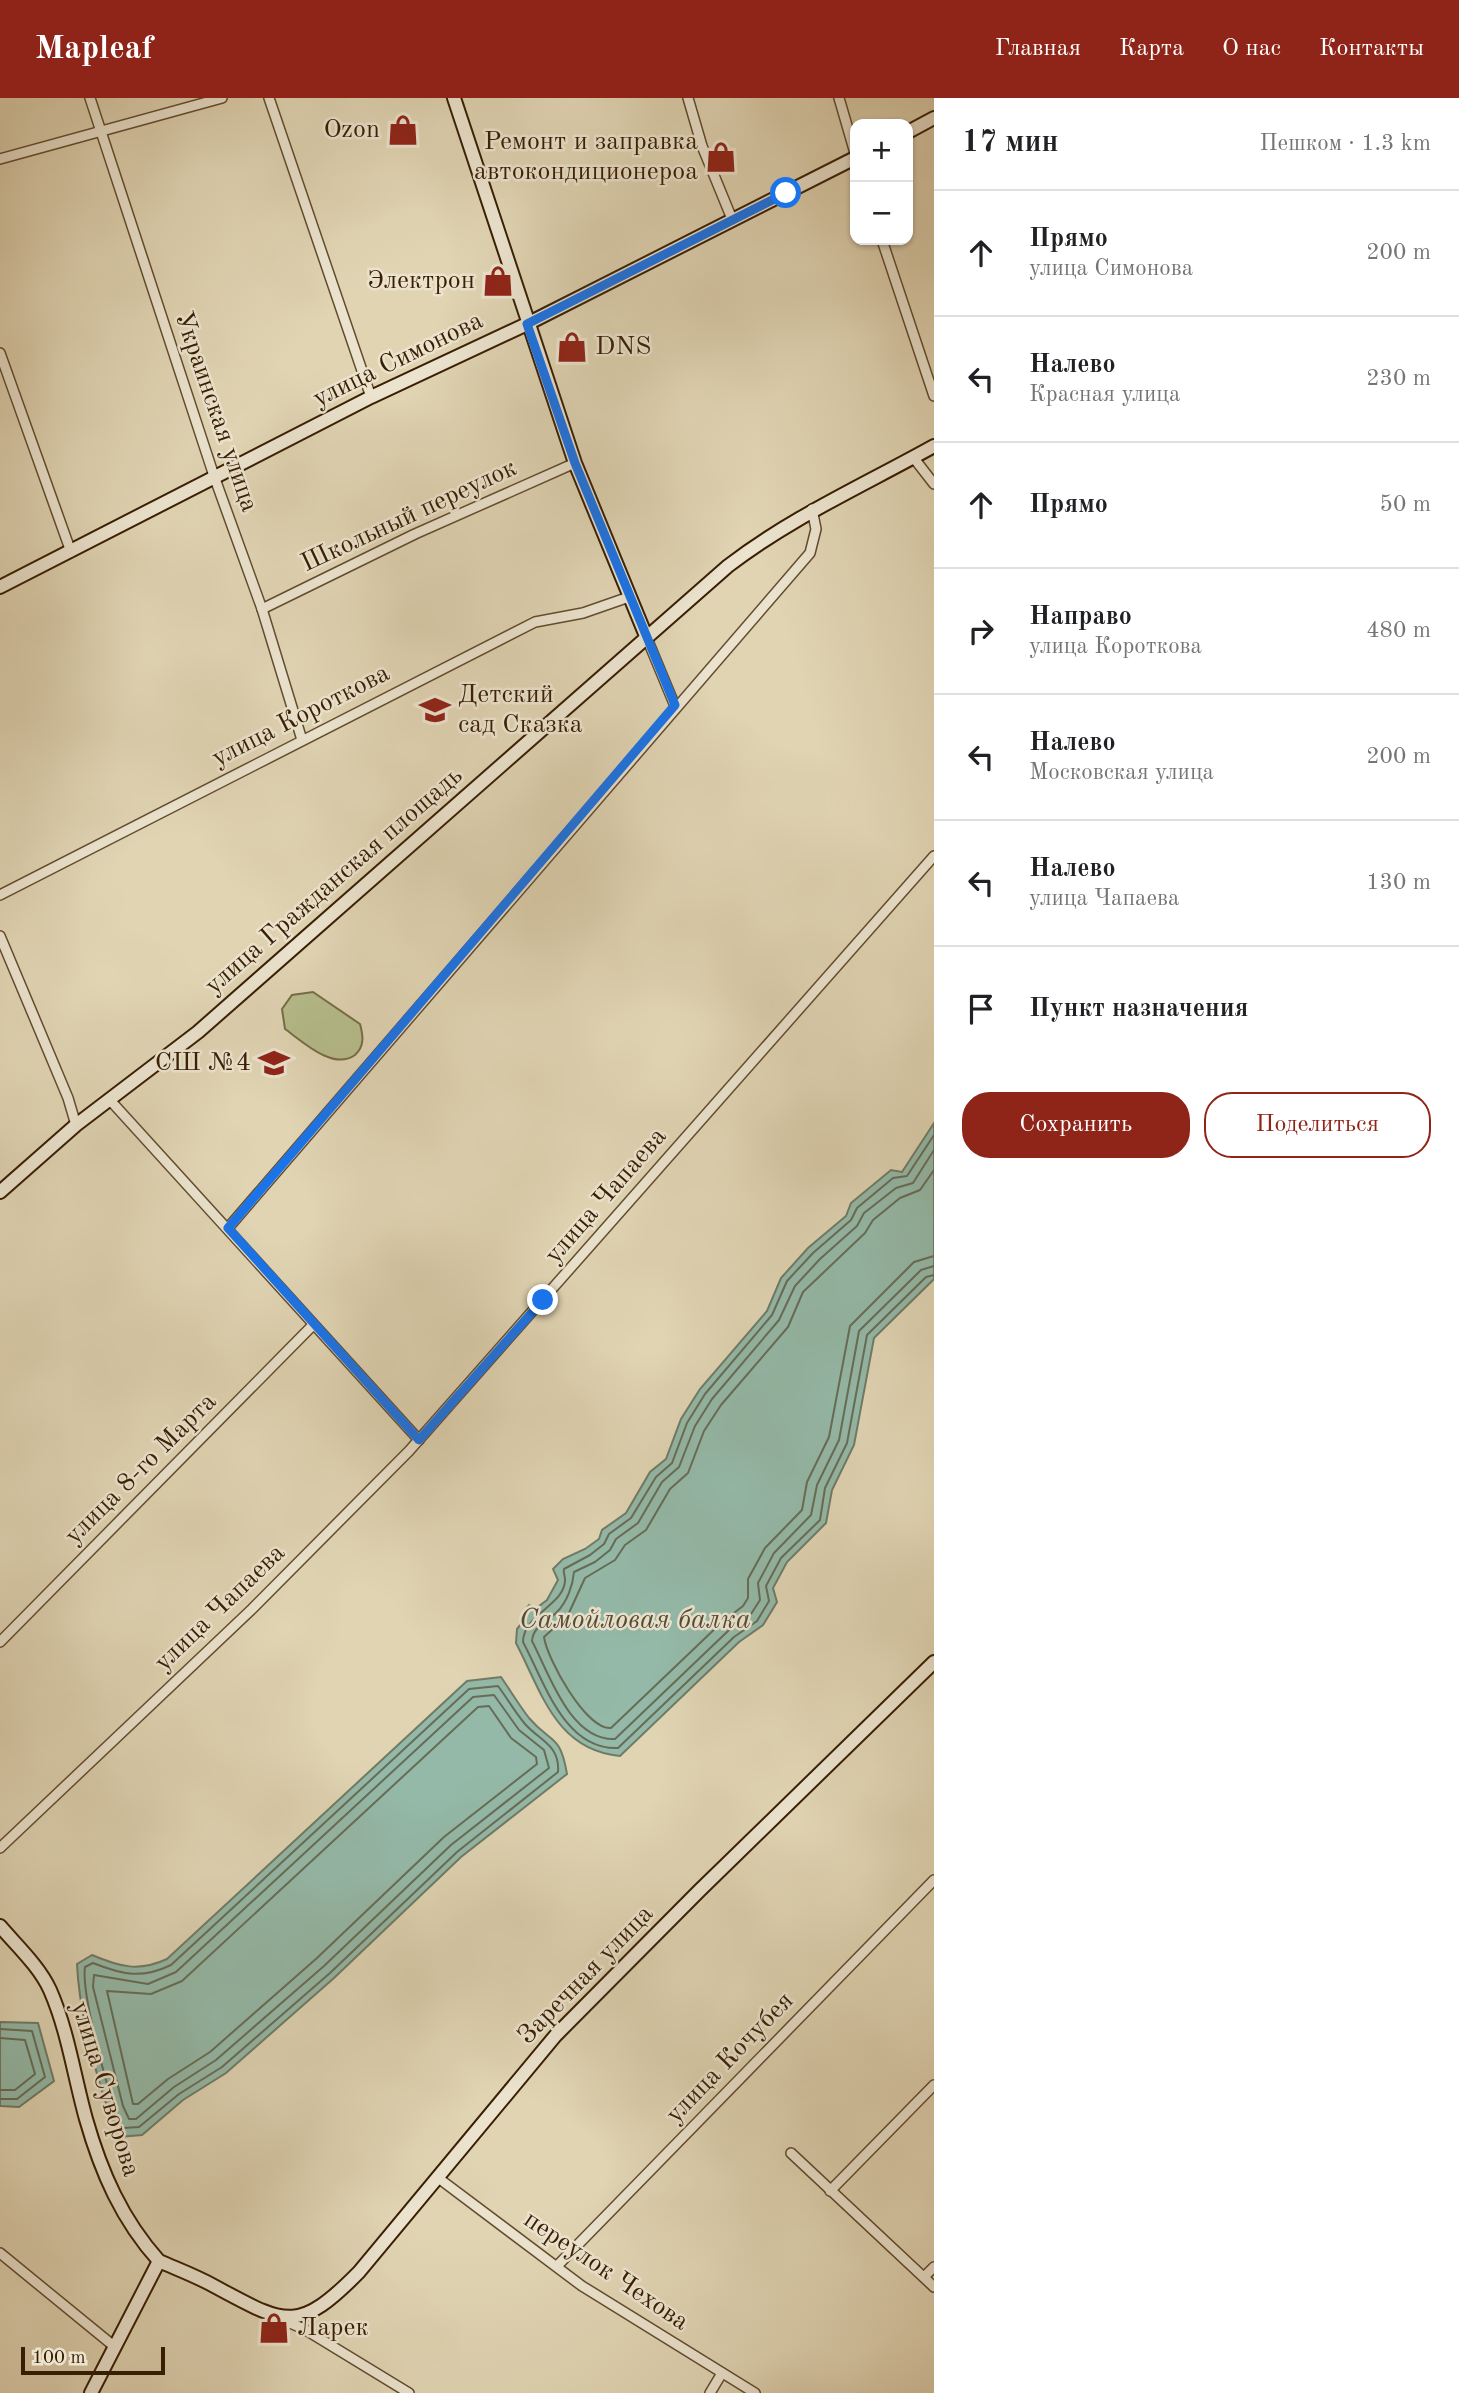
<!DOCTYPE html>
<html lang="ru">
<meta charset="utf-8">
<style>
body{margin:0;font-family:"Old Standard TT",serif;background:#f2f2f2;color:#202124}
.controls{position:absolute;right:21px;top:21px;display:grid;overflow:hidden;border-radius:14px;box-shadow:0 2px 5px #0004}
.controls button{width:63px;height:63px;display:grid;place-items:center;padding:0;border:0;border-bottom:2px solid #e0e0e0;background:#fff;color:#202124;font:35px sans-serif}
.scale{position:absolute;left:21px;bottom:18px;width:144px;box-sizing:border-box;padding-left:7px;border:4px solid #381e03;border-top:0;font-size:19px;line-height:24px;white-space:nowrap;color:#381e03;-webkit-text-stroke:5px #ebe3ce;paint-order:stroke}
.stop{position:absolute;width:21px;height:21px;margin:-16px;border:5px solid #1a73e8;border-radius:50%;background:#fff}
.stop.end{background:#1a73e8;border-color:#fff;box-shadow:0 2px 7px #0008}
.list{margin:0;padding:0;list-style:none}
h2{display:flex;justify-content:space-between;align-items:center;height:91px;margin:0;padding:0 28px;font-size:30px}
h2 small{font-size:23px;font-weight:400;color:#757577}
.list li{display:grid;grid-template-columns:46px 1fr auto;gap:21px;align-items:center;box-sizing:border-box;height:126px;padding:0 28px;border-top:2px solid #e0e0e0}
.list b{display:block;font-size:26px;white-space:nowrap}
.list p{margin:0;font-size:23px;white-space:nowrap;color:#757577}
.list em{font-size:23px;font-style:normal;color:#757577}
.actions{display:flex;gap:14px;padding:21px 28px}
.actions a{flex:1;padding:16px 0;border:2px solid #8f2418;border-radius:28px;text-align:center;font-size:24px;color:#8f2418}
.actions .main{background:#8f2418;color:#fff}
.icon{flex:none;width:38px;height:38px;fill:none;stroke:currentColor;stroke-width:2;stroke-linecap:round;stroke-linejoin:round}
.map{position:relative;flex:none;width:934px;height:2295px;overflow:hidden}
header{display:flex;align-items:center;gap:42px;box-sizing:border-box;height:98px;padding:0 35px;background:#8f2418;color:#fff}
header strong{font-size:33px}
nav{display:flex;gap:38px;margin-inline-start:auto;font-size:24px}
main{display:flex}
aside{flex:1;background:#fff}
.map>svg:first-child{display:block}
.green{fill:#b5bc8a;stroke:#766d46;stroke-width:2}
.water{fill:#94b9a8;stroke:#6f7b66;stroke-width:2}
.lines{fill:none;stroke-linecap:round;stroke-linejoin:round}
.shore{stroke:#666c56;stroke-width:2}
.street-casing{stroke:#624c2f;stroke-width:12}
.secondary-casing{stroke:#381e03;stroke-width:16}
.street{stroke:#ebe3ce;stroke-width:9}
.secondary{stroke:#ebe3ce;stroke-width:12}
.route{stroke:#1a73e8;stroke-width:9}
.labels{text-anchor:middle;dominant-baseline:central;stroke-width:5;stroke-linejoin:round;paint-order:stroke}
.poi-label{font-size:26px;fill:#381e03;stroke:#ebe3ce;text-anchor:end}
.street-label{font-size:26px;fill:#381e03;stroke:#ebe3ce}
.water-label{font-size:28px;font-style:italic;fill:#544c35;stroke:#ebe3ce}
</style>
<header>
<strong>Mapleaf</strong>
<nav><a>Главная</a><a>Карта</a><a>О нас</a><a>Контакты</a></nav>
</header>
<main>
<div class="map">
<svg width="934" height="2295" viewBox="0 0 934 2295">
<rect width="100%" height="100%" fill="#e0d4b3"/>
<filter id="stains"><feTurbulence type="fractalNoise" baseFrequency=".00286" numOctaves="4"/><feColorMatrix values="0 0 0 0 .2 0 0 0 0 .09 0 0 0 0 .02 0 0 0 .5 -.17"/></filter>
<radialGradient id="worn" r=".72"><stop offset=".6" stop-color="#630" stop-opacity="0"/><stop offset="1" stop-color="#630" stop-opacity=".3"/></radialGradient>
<!-- green -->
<path class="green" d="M313,894L360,926C363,937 365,948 355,957C333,973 302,943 285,931L282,911L292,897Z"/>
<!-- water -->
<g class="water">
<path d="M934,1025V1181L874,1240L854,1347L832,1392L826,1425L787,1464L773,1490L777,1504L763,1527L739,1544L620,1658C556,1652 542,1595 516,1545L517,1531L526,1520L523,1515L529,1507L535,1511L547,1502L558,1482L553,1471L563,1461L585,1451L599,1441L602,1432L626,1415L650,1374L666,1361L681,1321L700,1291L767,1213L781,1180L808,1150L846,1118L851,1105L891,1072L902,1074Z"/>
<path d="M501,1579C510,1592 519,1607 529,1620C551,1646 560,1635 567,1676L461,1759L334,1880L226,1975L183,2002L142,2037L119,2039C99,1994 79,1915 77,1866L92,1857C120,1869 139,1874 167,1861L467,1583Z"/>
<path d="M0,1924L38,1925L54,1983L19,2009L0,2008Z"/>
</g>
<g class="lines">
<!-- shore -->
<g class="shore">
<path d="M934,1037L907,1078L893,1080L857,1110L851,1122L813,1155L787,1183L772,1217L705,1296L687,1325L672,1365L656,1379L631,1420L609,1436L604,1446L590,1457L564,1471C563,1474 565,1478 565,1481C566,1507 523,1516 523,1544C544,1583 564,1652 618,1650L734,1539L757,1523L769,1503L766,1488L781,1460L820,1422L825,1390L847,1345L867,1237L926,1179L934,1177"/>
<path d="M934,1052L913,1085L896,1090L864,1115L857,1128L820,1161L795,1188L779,1222L712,1301L695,1328L679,1369L662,1384L638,1425L616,1441L610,1452L595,1464L574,1474C573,1487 567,1504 557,1514C548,1523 533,1528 532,1543C549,1575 570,1643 615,1641L728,1533L751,1516L760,1502L758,1485L774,1455L811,1417L817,1387L839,1342L859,1233L921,1172L934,1168"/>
<path d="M934,1072L920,1092L900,1100L873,1122L865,1135L803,1194L788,1229L721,1307L704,1333L688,1375L670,1391L646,1432L625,1447L615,1462L585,1480L568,1517L544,1539C547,1561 586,1632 611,1630L721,1525L743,1508L748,1500V1481L765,1450L802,1412L807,1384L829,1339L850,1228L914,1164L934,1158"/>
<path d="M498,1588C507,1600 515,1614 525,1626C540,1643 560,1647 558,1674L457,1754L330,1875L222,1969L179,1996L139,2029L123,2030C110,2006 81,1895 85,1869L93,1865C123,1877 142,1881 171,1867L469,1591Z"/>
<path d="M494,1597L519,1632L544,1652L549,1670L451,1747L324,1868L216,1962L174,1989L136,2021H129L123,2008L93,1889L94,1877L148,1886L176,1874L473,1599Z"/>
<path d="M489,1608L511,1640L536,1659L537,1666L444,1739L317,1860L210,1954L168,1981L138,2006H133L107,1893L151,1896L182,1883L478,1609Z"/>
<path d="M0,1931L32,1933L45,1979L17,2001H0"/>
<path d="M0,1940L25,1942L35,1976L15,1992H0"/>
</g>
<defs>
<g id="street">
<path d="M90,0L214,378L262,511L302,642"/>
<path d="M269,0L371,299"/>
<path d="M688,0L702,48L732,121"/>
<path d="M839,0L855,55"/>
<path d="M0,61L222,0"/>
<path d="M882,142L934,298"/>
<path d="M0,255L71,454"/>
<path d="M913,359L934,386"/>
<path d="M262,511L415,436L575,365"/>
<path d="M646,538L675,608"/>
<path d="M0,797L535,524L583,515L629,499"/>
<path d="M0,838L68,1000L76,1027"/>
<path d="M109,1001L419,1342"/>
<path d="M228,1130L810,455L816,431L812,411"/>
<path d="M0,1544L312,1228"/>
<path d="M0,1750L252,1511L409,1353L934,758"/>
<path d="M791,2055L934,2189"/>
<path d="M437,2079L582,2188L755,2295"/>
<path d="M830,2093L934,1987"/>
<path d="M0,2155L115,2249"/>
<path d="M557,2168L934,1782"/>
<path d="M924,2179L934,2169"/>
<path d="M281,2221L304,2231L409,2295"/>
<path d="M710,2295L722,2275"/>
</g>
<g id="secondary">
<path d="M454,0L575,365L646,538"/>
<path d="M908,34L934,20"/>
<path d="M0,489L371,299L527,226L855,60"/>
<path d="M0,1094L76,1027L198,934L728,468C792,419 864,387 934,348"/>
<path d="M0,1828C17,1848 39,1868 50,1892C68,1933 74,1978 86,2021C101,2074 122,2122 159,2163C177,2171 196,2178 214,2188C285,2226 297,2237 359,2174L556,1937L699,1793L934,1564"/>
<path d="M91,2295L159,2163"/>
</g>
</defs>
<!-- street casing -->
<use href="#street" class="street-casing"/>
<!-- secondary casing -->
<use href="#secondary" class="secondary-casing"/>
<!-- street -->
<use href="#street" class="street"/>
<!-- secondary -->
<use href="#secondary" class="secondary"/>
</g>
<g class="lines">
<!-- route -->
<path class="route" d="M543,1202L419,1342L228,1130L675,607L575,365L527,226L786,95"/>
</g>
<!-- icons -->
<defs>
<symbol id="shop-bare" viewBox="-9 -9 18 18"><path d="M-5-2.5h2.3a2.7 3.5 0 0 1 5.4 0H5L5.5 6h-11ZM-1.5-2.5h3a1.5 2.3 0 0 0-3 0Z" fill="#8f2418" stroke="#ebe3ce" stroke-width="2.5" paint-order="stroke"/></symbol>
<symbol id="school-bare" viewBox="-9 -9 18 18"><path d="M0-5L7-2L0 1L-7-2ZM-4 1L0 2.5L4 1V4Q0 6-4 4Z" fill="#8f2418" stroke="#ebe3ce" stroke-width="2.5" paint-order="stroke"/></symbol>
</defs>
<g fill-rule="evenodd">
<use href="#shop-bare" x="381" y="10" width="44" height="44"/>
<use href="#shop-bare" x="699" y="37" width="44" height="44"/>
<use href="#shop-bare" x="476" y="161" width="44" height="44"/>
<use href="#shop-bare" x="550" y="227" width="44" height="44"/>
<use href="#school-bare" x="413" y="590" width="44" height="44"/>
<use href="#school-bare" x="252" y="943" width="44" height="44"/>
<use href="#shop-bare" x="252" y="2208" width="44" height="44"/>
</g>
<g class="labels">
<!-- poi labels -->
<g class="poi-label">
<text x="380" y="32">Ozon</text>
<text x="698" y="44">Ремонт и заправка<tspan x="698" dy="30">автокондиционероа</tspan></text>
<text x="475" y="183">Электрон</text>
<text x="595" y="249" text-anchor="start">DNS</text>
<text x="458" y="597" text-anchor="start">Детский<tspan x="458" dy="30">сад Сказка</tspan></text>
<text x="251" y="965">СШ №4</text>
<text x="297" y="2230" text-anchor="start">Ларек</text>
</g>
<!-- street labels -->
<g class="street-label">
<text transform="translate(398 262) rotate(-26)">улица Симонова</text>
<text transform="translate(216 314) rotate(71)">Украинская улица</text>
<text transform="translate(409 418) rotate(-25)">Школьный переулок</text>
<text transform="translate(301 618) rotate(-27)">улица Короткова</text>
<text transform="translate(334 783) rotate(-41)">улица Гражданская площадь</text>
<text transform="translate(606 1098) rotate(-49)">улица Чапаева</text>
<text transform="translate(141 1371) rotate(-45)">улица 8-го Марта</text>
<text transform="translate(220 1510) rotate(-44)">улица Чапаева</text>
<text transform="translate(586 1877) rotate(-46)">Заречная улица</text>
<text transform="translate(730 1960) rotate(-46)">улица Кочубея</text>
<text transform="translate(105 1991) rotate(73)">улица Суворова</text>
<text transform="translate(606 2173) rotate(34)">переулок Чехова</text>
</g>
<!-- water labels -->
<g class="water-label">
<text x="635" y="1523">Самойловая балка</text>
</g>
</g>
<rect width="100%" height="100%" filter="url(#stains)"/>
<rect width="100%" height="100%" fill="url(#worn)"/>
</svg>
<div class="controls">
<button>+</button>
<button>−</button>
</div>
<div class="scale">100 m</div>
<div class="stop" style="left:786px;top:95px"></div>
<div class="stop end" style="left:543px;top:1202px"></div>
</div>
<aside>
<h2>17 мин<small>Пешком · 1.3 km</small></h2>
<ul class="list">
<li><svg class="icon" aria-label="ahead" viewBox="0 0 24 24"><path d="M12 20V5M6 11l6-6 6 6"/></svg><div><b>Прямо</b><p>улица Симонова</p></div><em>200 m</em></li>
<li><svg class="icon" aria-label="left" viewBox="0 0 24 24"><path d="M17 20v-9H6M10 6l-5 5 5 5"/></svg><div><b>Налево</b><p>Красная улица</p></div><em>230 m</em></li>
<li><svg class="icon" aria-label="ahead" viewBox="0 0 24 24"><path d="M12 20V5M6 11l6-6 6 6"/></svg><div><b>Прямо</b></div><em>50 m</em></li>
<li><svg class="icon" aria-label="right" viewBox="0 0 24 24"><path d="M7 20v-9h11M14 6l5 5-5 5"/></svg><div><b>Направо</b><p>улица Короткова</p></div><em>480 m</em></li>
<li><svg class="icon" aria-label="left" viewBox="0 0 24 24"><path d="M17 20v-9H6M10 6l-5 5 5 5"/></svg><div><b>Налево</b><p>Московская улица</p></div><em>200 m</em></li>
<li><svg class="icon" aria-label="left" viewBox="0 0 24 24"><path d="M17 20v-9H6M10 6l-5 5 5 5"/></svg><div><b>Налево</b><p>улица Чапаева</p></div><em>130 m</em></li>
<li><svg class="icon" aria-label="arrive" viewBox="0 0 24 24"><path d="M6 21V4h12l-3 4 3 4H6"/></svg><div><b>Пункт назначения</b></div></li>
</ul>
<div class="actions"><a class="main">Сохранить</a><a>Поделиться</a></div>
</aside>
</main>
